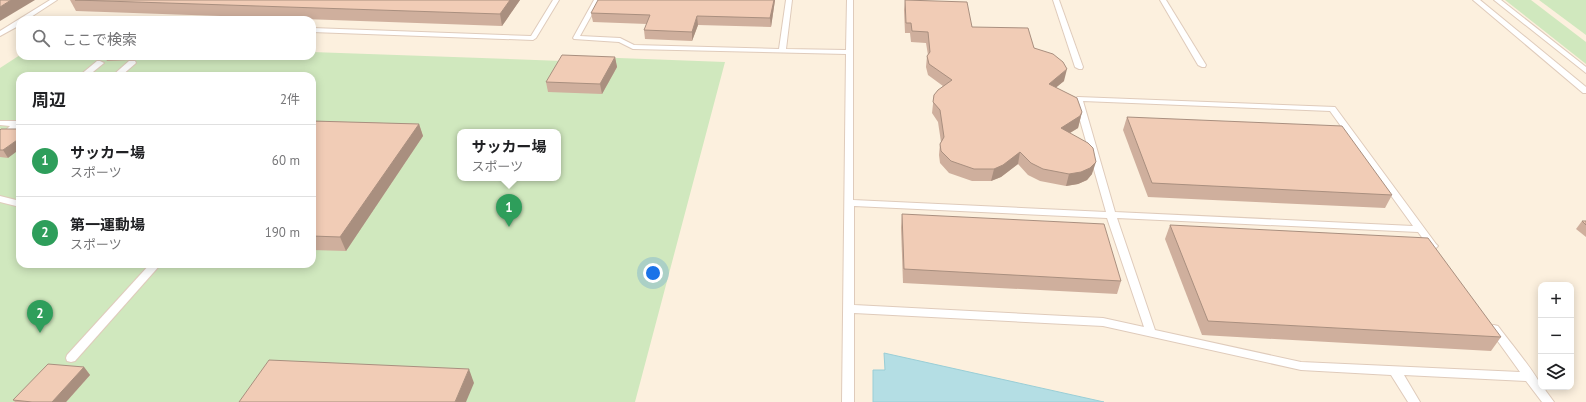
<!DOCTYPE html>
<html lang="ja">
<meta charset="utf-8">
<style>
body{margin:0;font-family:"PT Sans","Noto Sans JP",sans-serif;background:#f6f6f6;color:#202124}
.controls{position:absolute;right:12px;bottom:12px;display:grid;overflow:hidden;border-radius:8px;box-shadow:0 2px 10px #0003}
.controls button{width:36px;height:36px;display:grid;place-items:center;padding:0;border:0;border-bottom:1px solid #e0e0e0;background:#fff;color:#202124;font:20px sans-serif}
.you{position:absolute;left:653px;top:273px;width:14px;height:14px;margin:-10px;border:3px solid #fff;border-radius:50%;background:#1a73e8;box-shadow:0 0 0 6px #1a73e833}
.badge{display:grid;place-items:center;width:26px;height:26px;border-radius:50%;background:#ea580c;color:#fff;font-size:13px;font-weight:700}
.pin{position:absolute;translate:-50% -33px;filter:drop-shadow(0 1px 2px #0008)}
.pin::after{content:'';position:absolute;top:21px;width:14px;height:12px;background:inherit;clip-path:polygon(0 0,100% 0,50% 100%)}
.popup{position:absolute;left:457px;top:129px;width:104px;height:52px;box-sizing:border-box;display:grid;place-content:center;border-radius:8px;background:#fff;filter:drop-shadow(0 1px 3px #0005);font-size:13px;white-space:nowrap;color:#757577}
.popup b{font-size:15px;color:#202124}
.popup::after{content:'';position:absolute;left:50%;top:100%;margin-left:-8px;border:8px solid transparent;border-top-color:#fff}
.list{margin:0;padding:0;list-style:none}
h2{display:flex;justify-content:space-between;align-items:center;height:52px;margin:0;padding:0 16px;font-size:17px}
h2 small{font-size:13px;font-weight:400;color:#757577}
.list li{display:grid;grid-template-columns:26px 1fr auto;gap:12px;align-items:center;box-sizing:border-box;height:72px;padding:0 16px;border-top:1px solid #e0e0e0}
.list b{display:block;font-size:15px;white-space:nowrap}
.list p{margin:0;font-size:13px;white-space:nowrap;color:#757577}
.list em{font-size:13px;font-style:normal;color:#757577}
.icon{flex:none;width:22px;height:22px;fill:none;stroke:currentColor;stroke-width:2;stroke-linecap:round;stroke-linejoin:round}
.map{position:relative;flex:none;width:1586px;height:402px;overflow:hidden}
.search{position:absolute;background:#fff;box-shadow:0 2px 10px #0003;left:16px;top:16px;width:300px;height:44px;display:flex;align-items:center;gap:10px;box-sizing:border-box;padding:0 14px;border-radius:12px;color:#757577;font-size:15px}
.panel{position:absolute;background:#fff;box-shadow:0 2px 10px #0003;left:16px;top:72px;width:300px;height:196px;border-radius:12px}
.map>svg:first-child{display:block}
.green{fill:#d0e8be;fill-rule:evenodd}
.water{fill:#b4dee4;stroke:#9aced6}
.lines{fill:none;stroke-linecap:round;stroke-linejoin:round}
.lane-casing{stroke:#dfcbbb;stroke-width:2}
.lane{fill:#fff;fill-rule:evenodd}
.wall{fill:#cfaf9d}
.shaded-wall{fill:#a98f7f}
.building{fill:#f1ccb6;stroke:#a98f7f}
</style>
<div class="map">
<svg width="1586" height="402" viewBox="0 0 1586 402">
<rect width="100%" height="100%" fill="#fcf0de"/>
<!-- green -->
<g class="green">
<path d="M1505,0H1531L1586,42V64Z"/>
<path d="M1539,0H1586V35Z"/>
<path d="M312,52L590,62L592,57L725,62L635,402H0V68L20,55V56H312ZM20,76H312V264H20ZM460,132H558V178H460Z"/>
</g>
<!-- water -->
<path class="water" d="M884,353L1104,402H873V370H885Z"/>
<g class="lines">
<defs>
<g id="lane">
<path d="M50,0H57L31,17L40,18L43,20H20V25L0,36V31Z"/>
<path d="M553,0H559L536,38L533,40L312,32V28L531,36Z"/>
<path d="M594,0H600L580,36L620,38L634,45L779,49L786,0H792L786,49L846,50L847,0H853V200L1106,212L1074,99L1078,97L1335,107L1436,244L1438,246L1436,248H1430L1418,232L1117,218L1155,330L1301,362L1520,372L1489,329L1490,326L1494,325L1498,326C1505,336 1541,379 1541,387H1543L1554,402H1542L1526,381L1404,375L1420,402H1408L1391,375L1301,370L1103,326L854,313V402H842L846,54L633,49L619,42L574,39L573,38ZM1083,101L1330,111L1413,226L1115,212ZM854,206L1107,218L1144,327L1103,318L854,305Z"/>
<path d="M1053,0H1059L1083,67L1082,69H1079L1075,67Z"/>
<path d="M1160,0H1166L1206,65L1205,67H1202L1198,65Z"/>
<path d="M1473,0H1480L1586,87V93H1583Z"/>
<path d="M1494,0H1501L1586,67V73Z"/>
<path d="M97,61H100L104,63L88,76H79Z"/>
<path d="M129,61H135L136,63L121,76H112Z"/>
<path d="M20,120V126L11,134L0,135V131L6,130L10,126L0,125V121H16Z"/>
<path d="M0,196L20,201V207L0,202Z"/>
<path d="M150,264H161L75,361L71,362L67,361L66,358L67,355Z"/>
</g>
</defs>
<!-- lane casing -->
<use href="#lane" class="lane-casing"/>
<!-- lane -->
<use href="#lane" class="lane"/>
</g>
<!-- wall -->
<g class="wall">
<path d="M70,0H520L502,26L76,11Z"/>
<path d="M775,0L771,27L698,25L692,41L645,39L644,30L647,24L593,22L591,13Z"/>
<path d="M905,0L972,27L1034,48L1064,81L1056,87L1082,112L1078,128L1070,133L1092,174L1087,180L1078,184L1066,186L1040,181L1028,175L1018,164L1001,177L991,181H972L949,173L940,163L939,155L940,144L941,142L938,122L932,113L934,95L943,86L928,75L926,67L927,56L928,55L926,43L911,42L910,33H905L904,10Z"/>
<path d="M104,56H141L136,60L107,61Z"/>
<path d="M615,57L617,67L602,94L548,92L546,82Z"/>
<path d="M1127,117L1392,195L1385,208L1148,197L1123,130Z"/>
<path d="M312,121L419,124L423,136L346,251L312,250Z"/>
<path d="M0,130L8,158L0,157Z"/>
<path d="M902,214L1121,281L1117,294L903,283L901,228Z"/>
<path d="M1582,221H1586V237L1576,229Z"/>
<path d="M1170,225L1501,337L1491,351L1202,335L1165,239Z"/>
<path d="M84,367L90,375L66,402H15L13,400Z"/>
</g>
<!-- shaded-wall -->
<g class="shaded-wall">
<path d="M11,0H35L0,21V7Z"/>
<path d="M510,0H520L502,26L500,14Z"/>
<path d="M774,0H775L771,27L770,18Z"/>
<path d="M697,16L698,25L692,41V32Z"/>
<path d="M134,56H141L136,60Z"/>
<path d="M615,57L617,67L602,94L600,84Z"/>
<path d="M1067,69L1064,81L1047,95L1049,84Z"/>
<path d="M1082,112L1078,128L1058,140L1061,128Z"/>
<path d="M419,124L423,136L346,251L340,237Z"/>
<path d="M20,138V149L8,158L3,150Z"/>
<path d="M1020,152L1018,164L1001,177L991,181L994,169Z"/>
<path d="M1096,162L1092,174L1087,180L1078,184L1066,186L1069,174Z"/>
<path d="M84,367L90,375L66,402H52Z"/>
<path d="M469,369L474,383L466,402H455Z"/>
</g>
<!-- building -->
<g class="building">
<path d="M0,0H11L0,7Z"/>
<path d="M75,0H510L500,14Z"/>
<path d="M598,0H774L770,18L697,16L692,32L644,30L650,15L591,13Z"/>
<path d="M905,0L967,2L972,27L1028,28L1034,48L1053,54L1063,62L1067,69L1049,84L1077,98L1082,112L1080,116L1061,128L1088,143L1093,148L1096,162L1090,168L1081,172L1069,174L1043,169L1031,163L1020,152L1003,165L994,169H974L951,161L941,151L940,144L944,137L940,110L933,102L934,95L938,90L952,80L929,64L927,56L930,52L928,32L912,31L911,23H906Z"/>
<path d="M562,55L615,57L600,84L546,82Z"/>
<path d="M1127,117L1342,126L1392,195L1152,183Z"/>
<path d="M312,121L419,124L340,237L312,236Z"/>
<path d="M1,129H20V138L3,150H0V130Z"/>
<path d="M902,214L1104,224L1121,281L904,269Z"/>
<path d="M1582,221H1586V225Z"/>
<path d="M1170,225L1428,238L1501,337L1208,321Z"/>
<path d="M269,360L469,369L455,402H239Z"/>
<path d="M48,364L84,367L52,402H32L13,400Z"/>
</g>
</svg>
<div class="controls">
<button>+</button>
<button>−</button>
<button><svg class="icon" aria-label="layers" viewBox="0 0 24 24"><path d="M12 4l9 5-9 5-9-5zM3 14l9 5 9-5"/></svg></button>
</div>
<div class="you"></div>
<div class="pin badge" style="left:509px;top:227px;background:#2e9e5b">1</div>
<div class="popup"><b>サッカー場</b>スポーツ</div>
<div class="pin badge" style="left:40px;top:333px;background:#2e9e5b">2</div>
<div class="search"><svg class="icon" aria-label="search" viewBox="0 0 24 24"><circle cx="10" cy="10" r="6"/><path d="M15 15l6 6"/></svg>ここで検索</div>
<section class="panel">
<h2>周辺<small>2件</small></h2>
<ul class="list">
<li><span class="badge" style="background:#2e9e5b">1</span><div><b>サッカー場</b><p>スポーツ</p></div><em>60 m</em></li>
<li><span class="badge" style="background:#2e9e5b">2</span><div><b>第一運動場</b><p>スポーツ</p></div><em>190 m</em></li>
</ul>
</section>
</div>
